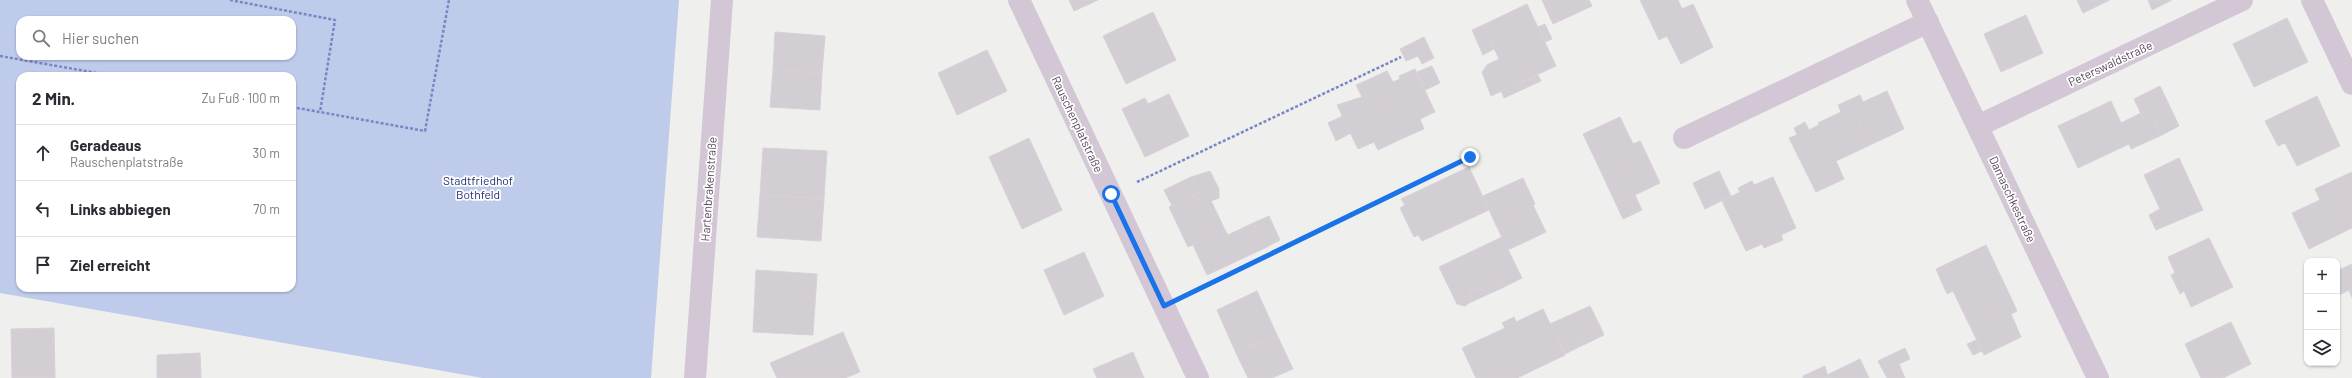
<!DOCTYPE html>
<html lang="de">
<meta charset="utf-8">
<style>
body{margin:0;font-family:Barlow,sans-serif;background:#f2f2f3;color:#2b2b33}
.controls{position:absolute;right:12px;bottom:12px;display:grid;overflow:hidden;border-radius:8px;box-shadow:0 1px 3px #0004}
.controls button{width:36px;height:36px;display:grid;place-items:center;padding:0;border:0;border-bottom:1px solid #e1e1e2;background:#fff;color:#2b2b33;font:20px sans-serif}
.stop{position:absolute;width:12px;height:12px;margin:-9px;border:3px solid #1a73e8;border-radius:50%;background:#fff}
.stop.end{background:#1a73e8;border-color:#fff;box-shadow:0 1px 4px #0008}
.list{margin:0;padding:0;list-style:none}
h2{display:flex;justify-content:space-between;align-items:center;height:52px;margin:0;padding:0 16px;font-size:17px}
h2 small{font-size:13px;font-weight:400;color:#7c7c81}
.list li{display:grid;grid-template-columns:26px 1fr auto;gap:12px;align-items:center;box-sizing:border-box;height:56px;padding:0 16px;border-top:1px solid #e1e1e2}
.list b{display:block;font-size:15px;white-space:nowrap}
.list p{margin:0;font-size:13px;white-space:nowrap;color:#7c7c81}
.list em{font-size:13px;font-style:normal;color:#7c7c81}
.icon{flex:none;width:22px;height:22px;fill:none;stroke:currentColor;stroke-width:2;stroke-linecap:round;stroke-linejoin:round}
.map{position:relative;flex:none;width:2352px;height:378px;overflow:hidden}
.search{position:absolute;background:#fff;box-shadow:0 1px 3px #0004;left:16px;top:16px;width:280px;height:44px;display:flex;align-items:center;gap:10px;box-sizing:border-box;padding:0 14px;border-radius:12px;color:#7c7c81;font-size:15px}
.panel{position:absolute;background:#fff;box-shadow:0 1px 3px #0004;left:16px;top:72px;width:280px;height:220px;border-radius:12px}
.map>svg:first-child{display:block}
.green{fill:#becbea;fill-rule:evenodd}
.building{fill:#d3cdd4;stroke:#d8d1d8}
.lines{fill:none;stroke-linecap:round;stroke-linejoin:round}
.path{stroke:#7986c5;stroke-width:2.5;stroke-dasharray:3 2;stroke-linecap:butt}
.minor{stroke:#d3c7d6;stroke-width:22}
.route{stroke:#1a73e8;stroke-width:5}
.labels{text-anchor:middle;dominant-baseline:central;stroke-width:3.5;stroke-linejoin:round;paint-order:stroke}
.street-label{font-size:12px;fill:#554759;stroke:#fff}
.park-label{font-size:12px;fill:#1e2d74;stroke:#fff}
</style>
<div class="map">
<svg width="2352" height="378" viewBox="0 0 2352 378">
<rect width="100%" height="100%" fill="#efefed"/>
<!-- green -->
<path class="green" d="M0,0H679L651,378H483L0,293ZM20,20H292V56H20ZM20,76H292V288H20Z"/>
<!-- building -->
<g class="building">
<path d="M1069,0H1098L1074,11Z"/>
<path d="M1542,0H1589L1592,6L1553,24Z"/>
<path d="M1640,0H1678L1682,9L1693,4L1713,47L1681,64L1667,36L1659,40Z"/>
<path d="M2077,0H2110L2083,13Z"/>
<path d="M2148,0H2172L2152,10Z"/>
<path d="M1527,4L1556,66L1491,96L1482,72L1487,65L1499,59L1483,25Z"/>
<path d="M1153,12L1176,60L1126,84L1103,36Z"/>
<path d="M2026,15L2043,53L2001,72L1984,34Z"/>
<path d="M2287,18L2308,62L2254,87L2233,44Z"/>
<path d="M1545,24L1552,39L1545,42L1538,27Z"/>
<path d="M1483,25L1494,49L1483,55L1472,30Z"/>
<path d="M775,32L825,36L822,73L773,70Z"/>
<path d="M1424,37L1434,58L1422,64L1418,56L1406,61L1400,49Z"/>
<path d="M987,50L1007,91L957,115L938,73Z"/>
<path d="M1432,66L1440,83L1425,90L1417,72Z"/>
<path d="M1415,69L1435,112L1420,119L1424,129L1401,139L1372,78L1387,71L1393,82L1400,79L1399,76Z"/>
<path d="M773,70L822,73L820,110L770,107Z"/>
<path d="M1538,75L1541,81L1504,98L1501,91Z"/>
<path d="M1372,78L1401,139L1378,150L1374,142L1358,149L1337,105L1362,97L1356,85Z"/>
<path d="M2160,86L2173,113L2154,122L2160,136L2153,139L2134,99Z"/>
<path d="M1887,91L1904,129L1870,145L1849,100L1860,95L1863,102Z"/>
<path d="M1169,94L1189,136L1145,157L1122,109L1145,98L1148,104Z"/>
<path d="M2317,96L2340,146L2297,166L2285,143L2278,146L2265,121Z"/>
<path d="M1849,100L1870,145L1836,161L1844,179L1816,192L1789,138L1797,135L1794,128L1805,122L1809,130L1819,125L1818,123L1841,112L1838,105Z"/>
<path d="M2111,101L2121,123L2141,113L2153,139L2131,149L2129,144L2078,168L2058,126Z"/>
<path d="M2173,113L2179,126L2160,136L2154,122Z"/>
<path d="M1343,116L1351,133L1336,141L1328,123Z"/>
<path d="M1620,117L1633,144L1640,141L1646,153L1602,174L1583,134Z"/>
<path d="M1029,138L1062,210L1022,229L989,157Z"/>
<path d="M763,148L827,151L824,199L760,195Z"/>
<path d="M1646,153L1660,183L1616,204L1602,174Z"/>
<path d="M2179,158L2203,210L2156,230L2149,215L2160,209L2144,175Z"/>
<path d="M1469,167L1489,210L1422,241L1418,235L1414,237L1400,208L1405,205L1401,199Z"/>
<path d="M1210,171L1219,189V198L1211,201L1206,190L1199,193L1191,177Z"/>
<path d="M1719,171L1731,196L1705,209L1693,183Z"/>
<path d="M2352,172V228L2309,249L2292,213L2320,200L2315,189Z"/>
<path d="M1191,177L1199,193L1172,206L1164,190Z"/>
<path d="M1773,177L1796,228L1781,235L1783,240L1764,248L1762,244L1746,251L1722,201L1740,192L1738,188L1752,181L1754,185Z"/>
<path d="M1523,178L1535,204L1495,223L1483,196Z"/>
<path d="M1206,190L1225,230L1188,247L1169,207Z"/>
<path d="M760,195L824,199L821,241L757,237Z"/>
<path d="M1635,195L1642,210L1623,219L1616,204Z"/>
<path d="M1533,205L1546,232L1508,250L1495,223Z"/>
<path d="M1269,216L1280,240L1265,248L1253,223Z"/>
<path d="M1253,223L1265,248L1207,275L1193,245L1225,230L1228,235Z"/>
<path d="M1502,237L1515,264L1511,275L1499,281L1502,288L1491,293L1477,288L1470,291L1471,298L1469,303L1465,306L1457,304L1439,267Z"/>
<path d="M2209,238L2233,287L2191,307L2184,291L2180,294L2171,275L2175,273L2168,257Z"/>
<path d="M1986,245L2012,300L1967,320L1953,291L1947,294L1936,269Z"/>
<path d="M1084,252L1104,296L1064,315L1044,270Z"/>
<path d="M1515,264L1522,278L1502,288L1499,281L1511,275Z"/>
<path d="M2352,264V298L2349,290L2339,295L2337,291V271Z"/>
<path d="M756,270L817,274L813,335L753,332Z"/>
<path d="M1477,288L1491,293L1469,303L1471,298L1470,291Z"/>
<path d="M1257,291L1277,335L1236,353L1217,310Z"/>
<path d="M2012,300L2017,311L2011,314L2021,337L1984,355L1967,320Z"/>
<path d="M1590,306L1601,328L1576,339L1579,347L1565,354L1550,324Z"/>
<path d="M1543,309L1565,355L1517,378H1476L1462,348L1505,328L1502,323L1514,317L1516,322Z"/>
<path d="M2231,322L2251,364L2223,378H2201L2185,344Z"/>
<path d="M54,328L55,376L12,377L11,329Z"/>
<path d="M1601,328L1604,335L1579,347L1576,339Z"/>
<path d="M843,332L860,372L845,378H777L770,363Z"/>
<path d="M1277,335L1293,369L1272,378H1248L1236,353Z"/>
<path d="M1976,340L1982,351L1973,355L1967,344Z"/>
<path d="M1905,348L1910,359L1899,364L1905,378H1887L1878,361Z"/>
<path d="M1133,352L1144,378H1097L1093,369Z"/>
<path d="M200,353L201,378H157V355Z"/>
<path d="M1860,359L1869,378H1828L1827,375Z"/>
<path d="M1825,366L1828,378H1803V376Z"/>
<path d="M55,376V378H12V377Z"/>
</g>
<g class="lines">
<!-- path -->
<g class="path">
<path d="M230,0L335,20L320,112"/>
<path d="M0,56L114,76"/>
<path d="M292,107L425,131L449,0"/>
<path d="M1137,182L1401,57"/>
<path d="M1189,294L1470,157"/>
</g>
<!-- minor -->
<g class="minor">
<path d="M1019,0L1198,378"/>
<path d="M1917,0L2098,378"/>
<path d="M2312,0L2352,84"/>
<path d="M1978,126L2242,0"/>
<path d="M1684,138L1928,22"/>
<path d="M695,378L722,0"/>
</g>
</g>
<g class="lines">
<!-- route -->
<path class="route" d="M1111,194L1164,306L1470,157"/>
</g>
<g class="labels">
<!-- street labels -->
<g class="street-label">
<text transform="translate(2110 63) rotate(-25)">Peterswaldstraße</text>
<text transform="translate(1078 124) rotate(65)">Rauschenplatstraße</text>
<text transform="translate(708 189) rotate(-86)">Hartenbrakenstraße</text>
<text transform="translate(2013 199) rotate(65)">Damaschkestraße</text>
</g>
<!-- park labels -->
<g class="park-label">
<text x="478" y="180">Stadtfriedhof<tspan x="478" dy="14">Bothfeld</tspan></text>
</g>
</g>
</svg>
<div class="controls">
<button>+</button>
<button>−</button>
<button><svg class="icon" aria-label="layers" viewBox="0 0 24 24"><path d="M12 4l9 5-9 5-9-5zM3 14l9 5 9-5"/></svg></button>
</div>
<div class="stop" style="left:1111px;top:194px"></div>
<div class="stop end" style="left:1470px;top:157px"></div>
<div class="search"><svg class="icon" aria-label="search" viewBox="0 0 24 24"><circle cx="10" cy="10" r="6"/><path d="M15 15l6 6"/></svg>Hier suchen</div>
<section class="panel">
<h2>2 Min.<small>Zu Fuß · 100 m</small></h2>
<ul class="list">
<li><svg class="icon" aria-label="ahead" viewBox="0 0 24 24"><path d="M12 20V5M6 11l6-6 6 6"/></svg><div><b>Geradeaus</b><p>Rauschenplatstraße</p></div><em>30 m</em></li>
<li><svg class="icon" aria-label="left" viewBox="0 0 24 24"><path d="M17 20v-9H6M10 6l-5 5 5 5"/></svg><div><b>Links abbiegen</b></div><em>70 m</em></li>
<li><svg class="icon" aria-label="arrive" viewBox="0 0 24 24"><path d="M6 21V4h12l-3 4 3 4H6"/></svg><div><b>Ziel erreicht</b></div></li>
</ul>
</section>
</div>
